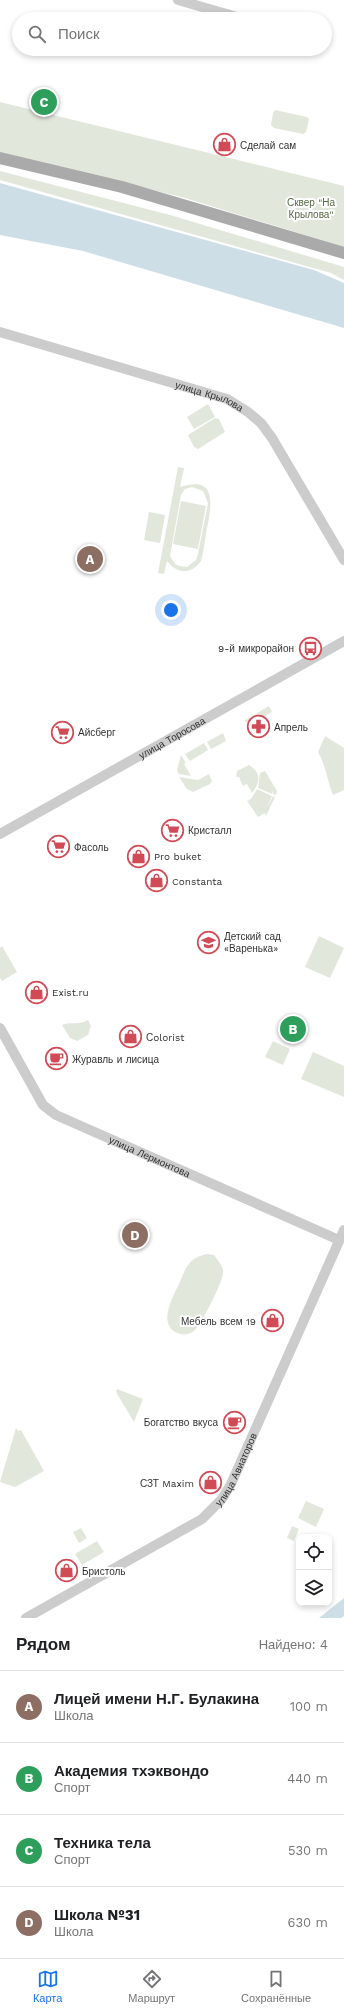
<!DOCTYPE html>
<html lang="ru">
<meta charset="utf-8">
<style>
body{margin:0;font-family:"Work Sans",sans-serif;background:#f6f6f6;color:#202124}
.controls{position:absolute;right:12px;bottom:12px;display:grid;overflow:hidden;border-radius:8px;box-shadow:0 2px 6px #0003}
.controls button{width:36px;height:36px;display:grid;place-items:center;padding:0;border:0;border-bottom:1px solid #e0e0e0;background:#fff;color:#202124;font:20px sans-serif}
.you{position:absolute;left:171px;top:610px;width:14px;height:14px;margin:-10px;border:3px solid #fff;border-radius:50%;background:#1a73e8;box-shadow:0 0 0 6px #1a73e833}
.badge{display:grid;place-items:center;width:26px;height:26px;border-radius:50%;background:#1a73e8;color:#fff;font-size:13px;font-weight:700}
.pin{position:absolute;translate:-50% -50%;border:2px solid #fff;box-shadow:0 1px 4px #0006}
.list{margin:0;padding:0;list-style:none}
h2{display:flex;justify-content:space-between;align-items:center;height:52px;margin:0;padding:0 16px;font-size:17px}
h2 small{font-size:13px;font-weight:400;color:#757577}
.list li{display:grid;grid-template-columns:26px 1fr auto;gap:12px;align-items:center;box-sizing:border-box;height:72px;padding:0 16px;border-top:1px solid #e0e0e0}
.list b{display:block;font-size:15px;white-space:nowrap}
.list p{margin:0;font-size:13px;white-space:nowrap;color:#757577}
.list em{font-size:13px;font-style:normal;color:#757577}
.icon{flex:none;width:22px;height:22px;fill:none;stroke:currentColor;stroke-width:2;stroke-linecap:round;stroke-linejoin:round}
.map{position:relative;flex:none;width:344px;height:1618px;overflow:hidden}
.search{position:absolute;background:#fff;box-shadow:0 2px 6px #0003;left:12px;right:12px;top:12px;height:44px;display:flex;align-items:center;gap:10px;box-sizing:border-box;padding:0 14px;border-radius:22px;color:#757577;font-size:15px}
.sheet{height:340px;background:#fff}
nav{display:flex;justify-content:space-around;align-items:center;box-sizing:border-box;height:56px;border-top:1px solid #e0e0e0;background:#fff;font-size:11px;color:#757577}
nav a{display:grid;justify-items:center;gap:2px}
nav .on{color:#1a73e8}
.map>svg:first-child{display:block}
.green{fill:#e2e7dc;fill-rule:evenodd}
.water{fill:#cedee7}
.lines{fill:none;stroke-linecap:round;stroke-linejoin:round}
.minor{stroke:#ccc;stroke-width:10}
.major{stroke:#aaa;stroke-width:12}
.labels{text-anchor:middle;dominant-baseline:central;stroke-width:4;stroke-linejoin:round;paint-order:stroke}
.poi-label{font-size:10px;fill:#323232;stroke:#fff;text-anchor:start}
.park-label{font-size:10px;fill:#556844;stroke:#fff}
.street-label{font-size:10px;fill:#323232;stroke:#fff}
</style>
<div class="map">
<svg width="344" height="1618" viewBox="0 0 344 1618">
<rect width="100%" height="100%" fill="#fff"/>
<!-- green -->
<g class="green">
<path d="M0,102L344,186V247L185,198L62,167L0,154Z"/>
<path d="M275,110L307,117L309,119L306,132L303,134L274,128L271,125L273,113Z"/>
<path d="M0,171L170,215L344,267V280L331,273L313,268L0,180Z"/>
<path d="M208,404L215,417L194,429L187,417Z"/>
<path d="M215,418L219,419L225,432L198,449L194,447L188,435Z"/>
<path d="M178,467L184,468L180,487C217,475 212,504 207,528C205,539 204,550 201,561C191,575 177,574 167,561L164,574L158,573ZM192,487L203,491L208,503L198,554L196,560L187,567L179,566L175,564L170,556L181,495L185,489Z"/>
<path d="M181,501L206,506L198,549L173,544Z"/>
<path d="M149,512L165,515L160,543L144,540Z"/>
<path d="M269,706L272,712L251,724L244,721Z"/>
<path d="M223,733L226,741L211,749L207,742Z"/>
<path d="M325,736L344,748V790L333,795C327,781 326,765 318,752Z"/>
<path d="M204,743L208,750L190,761L185,754L187,753Z"/>
<path d="M181,755L186,763L184,764L191,776L179,774L177,770Z"/>
<path d="M249,765C261,772 261,782 252,793L247,784L243,786L239,777H236L237,771Z"/>
<path d="M265,771L277,791L276,795L273,794V790L272,794L258,788L260,773Z"/>
<path d="M209,774L212,781L210,784L193,792L187,789L179,777L198,780Z"/>
<path d="M257,789L272,796L267,808L273,796L275,797L266,816L265,813L258,817L247,801L251,799Z"/>
<path d="M319,936L344,948L330,978L305,967Z"/>
<path d="M2,946L17,972L2,981L0,978V948Z"/>
<path d="M88,1020L91,1026L88,1035L77,1041L70,1038L62,1025C72,1021 77,1026 88,1020Z"/>
<path d="M273,1041L290,1049L283,1065L265,1057Z"/>
<path d="M313,1052L344,1066V1097L301,1079Z"/>
<path d="M207,1254L214,1255C218,1261 224,1266 223,1274C222,1283 201,1325 194,1331C190,1334 185,1335 180,1334C157,1327 171,1300 178,1286C186,1269 187,1258 207,1254Z"/>
<path d="M117,1389L143,1399L134,1422L116,1392Z"/>
<path d="M16,1428L18,1431L21,1430L44,1471L15,1487L0,1482Z"/>
<path d="M306,1501L324,1509L316,1527L298,1518Z"/>
<path d="M292,1526L299,1529L294,1541L287,1538Z"/>
<path d="M81,1528L87,1538L79,1543L73,1532Z"/>
<path d="M97,1541L104,1552L82,1565L75,1554Z"/>
</g>
<!-- water -->
<g class="water">
<path d="M0,183L314,270L344,283V328L83,251L0,235Z"/>
<path d="M344,1598V1616L341,1618H319Z"/>
</g>
<g class="lines">
<!-- minor -->
<g class="minor">
<path d="M178,0L237,17"/>
<path id="s1" d="M0,332L227,399L248,412L261,423L272,438L344,560"/>
<path id="s2" d="M0,834L344,641"/>
<path id="s3" d="M0,1028L43,1105L56,1115L339,1240"/>
<path id="s4" d="M26,1618L202,1519L222,1499L231,1484L344,1230"/>
</g>
<!-- major -->
<path class="major" d="M0,158L122,187L344,253"/>
</g>
<!-- icons -->
<defs>
<symbol id="shop-ring" viewBox="-11 -11 22 22"><circle r="9.5" fill="#fff" stroke="#d14b56" stroke-width="1.5"/><path d="M-5-2.5h2.3a2.7 3.5 0 0 1 5.4 0H5L5.5 6h-11ZM-1.5-2.5h3a1.5 2.3 0 0 0-3 0Z" fill="#d14b56"/></symbol>
<symbol id="bus-ring" viewBox="-11 -11 22 22"><circle r="9.5" fill="#fff" stroke="#d14b56" stroke-width="1.5"/><path d="M-5-6H5V4H4V6H2V4H-2V6H-4V4H-5ZM-3.5-4V0h7V-4ZM-3.5 1.2v1.5H-2V1.2ZM2 1.2v1.5H3.5V1.2Z" fill="#d14b56"/></symbol>
<symbol id="pharmacy-ring" viewBox="-11 -11 22 22"><circle r="9.5" fill="#fff" stroke="#d14b56" stroke-width="1.5"/><path d="M-2-6h4v4h4v4h-4v4h-4v-4h-4v-4h4Z" fill="#d14b56"/></symbol>
<symbol id="supermarket-ring" viewBox="-11 -11 22 22"><circle r="9.5" fill="#fff" stroke="#d14b56" stroke-width="1.5"/><path d="M-6-5.5h2.5l.6 2H6L4.5 2H-2.5L-4.4-4H-6ZM-1.5 3.2a1.3 1.3 0 1 0 .1 0ZM3 3.2a1.3 1.3 0 1 0 .1 0Z" fill="#d14b56"/></symbol>
<symbol id="school-ring" viewBox="-11 -11 22 22"><circle r="9.5" fill="#fff" stroke="#d14b56" stroke-width="1.5"/><path d="M0-5L7-2L0 1L-7-2ZM-4 1L0 2.5L4 1V4Q0 6-4 4Z" fill="#d14b56"/></symbol>
<symbol id="cafe-ring" viewBox="-11 -11 22 22"><circle r="9.5" fill="#fff" stroke="#d14b56" stroke-width="1.5"/><path d="M-5.5-4.5H6V0H3Q3 3.5 0 3.5H-2.5Q-5.5 3.5-5.5 0ZM3-3.2v2h1.7v-2ZM-6 4.5H4V6H-6Z" fill="#d14b56"/></symbol>
</defs>
<g fill-rule="evenodd">
<use href="#shop-ring" x="212" y="132" width="25" height="25"/>
<use href="#bus-ring" x="298" y="636" width="25" height="25"/>
<use href="#pharmacy-ring" x="246" y="714" width="25" height="25"/>
<use href="#supermarket-ring" x="50" y="720" width="25" height="25"/>
<use href="#supermarket-ring" x="160" y="818" width="25" height="25"/>
<use href="#supermarket-ring" x="46" y="834" width="25" height="25"/>
<use href="#shop-ring" x="126" y="844" width="25" height="25"/>
<use href="#shop-ring" x="144" y="868" width="25" height="25"/>
<use href="#school-ring" x="196" y="930" width="25" height="25"/>
<use href="#shop-ring" x="24" y="980" width="25" height="25"/>
<use href="#shop-ring" x="118" y="1024" width="25" height="25"/>
<use href="#cafe-ring" x="44" y="1046" width="25" height="25"/>
<use href="#shop-ring" x="260" y="1308" width="25" height="25"/>
<use href="#cafe-ring" x="222" y="1410" width="25" height="25"/>
<use href="#shop-ring" x="198" y="1470" width="25" height="25"/>
<use href="#shop-ring" x="54" y="1558" width="25" height="25"/>
</g>
<g class="labels">
<!-- poi labels -->
<g class="poi-label">
<text x="240" y="145">Сделай сам</text>
<text x="294" y="648" text-anchor="end">9-й микрорайон</text>
<text x="274" y="727">Апрель</text>
<text x="78" y="732">Айсберг</text>
<text x="188" y="830">Кристалл</text>
<text x="74" y="847">Фасоль</text>
<text x="154" y="856">Pro buket</text>
<text x="172" y="881">Constanta</text>
<text x="224" y="936">Детский сад<tspan x="224" dy="12">«Варенька»</tspan></text>
<text x="52" y="992">Exist.ru</text>
<text x="146" y="1037">Сolorist</text>
<text x="72" y="1059">Журавль и лисица</text>
<text x="256" y="1321" text-anchor="end">Мебель всем 19</text>
<text x="218" y="1422" text-anchor="end">Богатство вкуса</text>
<text x="194" y="1483" text-anchor="end">СЗТ Maxim</text>
<text x="82" y="1571">Бристоль</text>
</g>
<!-- park labels -->
<g class="park-label">
<text x="311" y="202">Сквер "На<tspan x="311" dy="12">Крылова"</tspan></text>
</g>
<!-- street labels -->
<g class="street-label">
<text stroke="none"><textPath href="#s1" startOffset="219">улица Крылова</textPath></text>
<text stroke="none"><textPath href="#s2" startOffset="197">улица Торосова</textPath></text>
<text stroke="none"><textPath href="#s3" startOffset="207">улица Лермонтова</textPath></text>
<text stroke="none"><textPath href="#s4" startOffset="263">улица Авиаторов</textPath></text>
</g>
</g>
</svg>
<div class="controls">
<button><svg class="icon" aria-label="locate" viewBox="0 0 24 24"><circle cx="12" cy="12" r="6"/><path d="M12 2v4M12 18v4M2 12h4M18 12h4"/></svg></button>
<button><svg class="icon" aria-label="layers" viewBox="0 0 24 24"><path d="M12 4l9 5-9 5-9-5zM3 14l9 5 9-5"/></svg></button>
</div>
<div class="you"></div>
<div class="pin badge" style="left:90px;top:559px;background:#8d6e63">A</div>
<div class="pin badge" style="left:293px;top:1029px;background:#2e9e5b">B</div>
<div class="pin badge" style="left:44px;top:102px;background:#2e9e5b">C</div>
<div class="pin badge" style="left:135px;top:1235px;background:#8d6e63">D</div>
<div class="search"><svg class="icon" aria-label="search" viewBox="0 0 24 24"><circle cx="10" cy="10" r="6"/><path d="M15 15l6 6"/></svg>Поиск</div>
</div>
<section class="sheet">
<h2>Рядом<small>Найдено: 4</small></h2>
<ul class="list">
<li><span class="badge" style="background:#8d6e63">A</span><div><b>Лицей имени Н.Г. Булакина</b><p>Школа</p></div><em>100 m</em></li>
<li><span class="badge" style="background:#2e9e5b">B</span><div><b>Академия тхэквондо</b><p>Спорт</p></div><em>440 m</em></li>
<li><span class="badge" style="background:#2e9e5b">C</span><div><b>Техника тела</b><p>Спорт</p></div><em>530 m</em></li>
<li><span class="badge" style="background:#8d6e63">D</span><div><b>Школа №31</b><p>Школа</p></div><em>630 m</em></li>
</ul>
</section>
<nav>
<a class="on"><svg class="icon" aria-label="map" viewBox="0 0 24 24"><path d="M3 6l6-2 6 2 6-2v14l-6 2-6-2-6 2zM9 4v14M15 6v14"/></svg>Карта</a>
<a><svg class="icon" aria-label="directions" viewBox="0 0 24 24"><path d="M12 3l9 9-9 9-9-9zM9 14v-3h6M13 9l2 2-2 2"/></svg>Маршрут</a>
<a><svg class="icon" aria-label="saved" viewBox="0 0 24 24"><path d="M7 4h10v16l-5-4-5 4z"/></svg>Сохранённые</a>
</nav>
